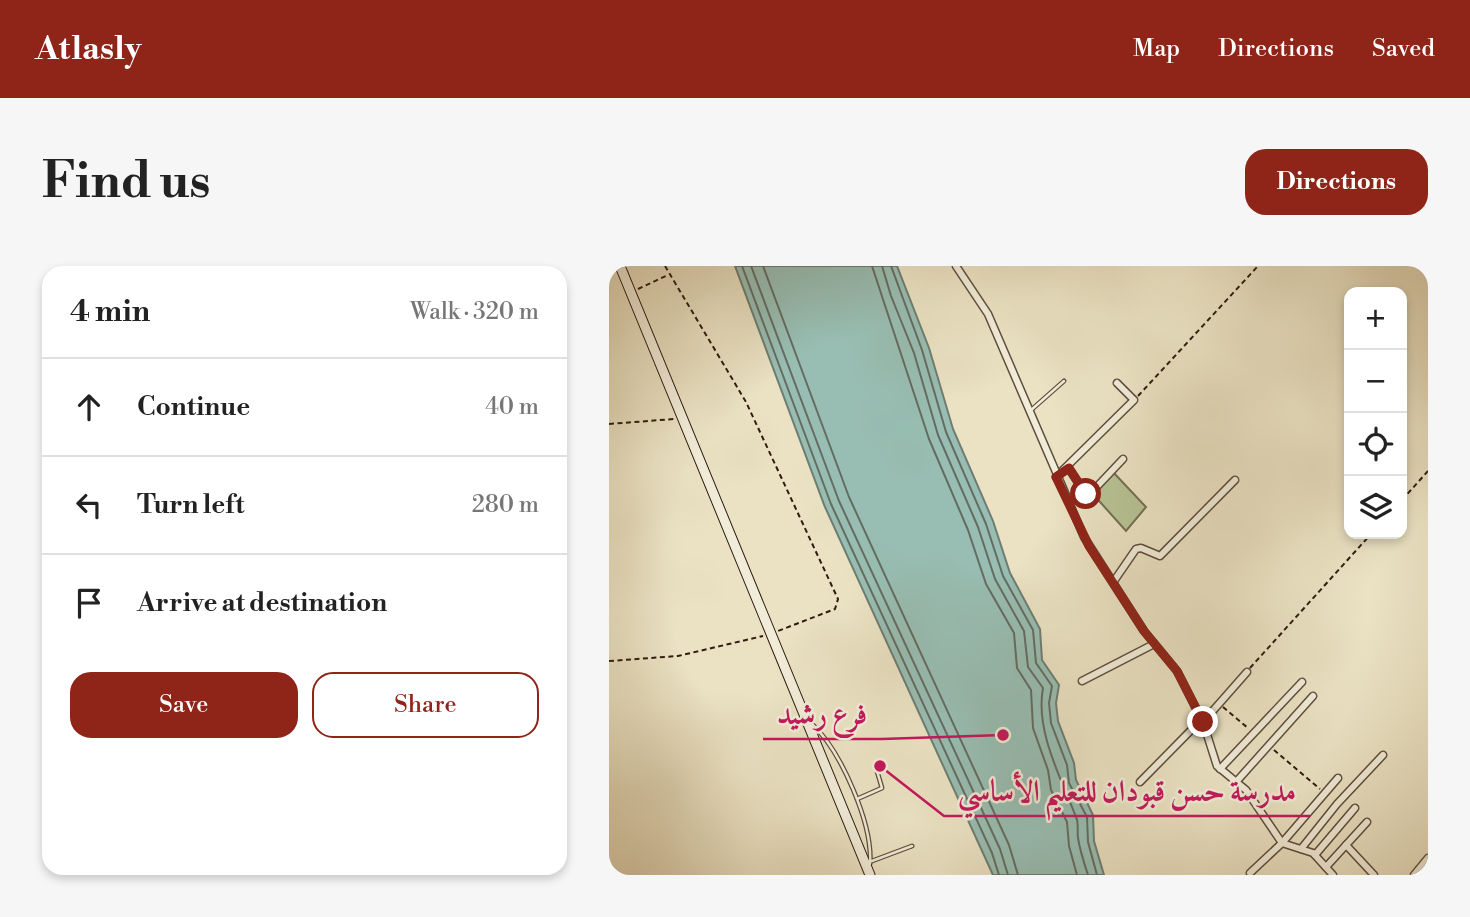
<!DOCTYPE html>
<meta charset="utf-8">
<style>
body{margin:0;font-family:"Libre Bodoni",Amiri,serif;background:#f6f6f6;color:#222}
.controls{position:absolute;right:21px;top:21px;display:grid;overflow:hidden;border-radius:14px;box-shadow:0 4px 10px #0003}
.controls button{width:63px;height:63px;display:grid;place-items:center;padding:0;border:0;border-bottom:2px solid #e0e0e0;background:#fff;color:#222;font:35px sans-serif}
.stop{position:absolute;width:21px;height:21px;margin:-16px;border:5px solid #8f2418;border-radius:50%;background:#fff}
.stop.end{background:#8f2418;border-color:#fff;box-shadow:0 2px 7px #0008}
.list{margin:0;padding:0;list-style:none}
h2{display:flex;justify-content:space-between;align-items:center;height:91px;margin:0;padding:0 28px;font-size:30px}
h2 small{font-size:23px;font-weight:400;color:#767676}
.list li{display:grid;grid-template-columns:46px 1fr auto;gap:21px;align-items:center;box-sizing:border-box;height:98px;padding:0 28px;border-top:2px solid #e0e0e0}
.list b{display:block;font-size:26px;white-space:nowrap}
.list em{font-size:23px;font-style:normal;color:#767676}
.actions{display:flex;gap:14px;padding:21px 28px}
.actions a{flex:1;padding:16px 0;border:2px solid #8f2418;border-radius:21px;text-align:center;font-size:24px;color:#8f2418}
.actions .main{background:#8f2418;color:#fff}
.icon{flex:none;width:38px;height:38px;fill:none;stroke:currentColor;stroke-width:2;stroke-linecap:round;stroke-linejoin:round}
.map{position:relative;flex:none;width:819px;height:609px;overflow:hidden;border-radius:21px}
header{display:flex;align-items:center;gap:42px;box-sizing:border-box;height:98px;padding:0 35px;background:#8f2418;color:#fff}
header strong{font-size:33px}
nav{display:flex;gap:38px;margin-inline-start:auto;font-size:24px}
.intro{display:flex;align-items:center;justify-content:space-between;box-sizing:border-box;height:168px;padding:0 42px}
h1{margin:0;font-size:49px}
.button{padding:18px 32px;border-radius:21px;background:#8f2418;color:#fff;font-size:24px;font-weight:700}
main{display:flex;gap:42px;padding:0 42px}
aside{flex:1;background:#fff;border-radius:21px;box-shadow:0 4px 10px #0003}
.map>svg:first-child{display:block}
.green{fill:#b7c394;stroke:#736f53;stroke-width:2}
.water{fill:#98beb3;stroke:#6e7d73;stroke-width:2}
.lines{fill:none;stroke-linecap:round;stroke-linejoin:round}
.shore{stroke:#646c62;stroke-width:2}
.lane-casing{stroke:#5e4d3e;stroke-width:5}
.street-casing{stroke:#5e4d3e;stroke-width:9}
.secondary-casing{stroke:#2f1b12;stroke-width:11}
.path{stroke:#2f1b12;stroke-width:2;stroke-dasharray:5 3.5;stroke-linecap:butt}
.lane{stroke:#f1ecd8;stroke-width:2.5}
.street{stroke:#f1ecd8;stroke-width:6}
.secondary{stroke:#f1ecd8;stroke-width:9}
.route{stroke:#8f2418;stroke-width:9}
.leader{fill:none;stroke:#c2185b;stroke-width:2.5}
.callout-dot{fill:#c2185b;stroke:#f1ecd8;stroke-width:2.5}
.callout-label{font-size:30px;text-anchor:middle;font-weight:bold;fill:#c2185b;stroke:#f1ecd8;stroke-width:5;stroke-linejoin:round;paint-order:stroke}
</style>
<header>
<strong>Atlasly</strong>
<nav><a>Map</a><a>Directions</a><a>Saved</a></nav>
</header>
<div class="intro"><h1>Find us</h1><a class="button">Directions</a></div>
<main>
<aside>
<h2>4 min<small>Walk · 320 m</small></h2>
<ul class="list">
<li><svg class="icon" aria-label="ahead" viewBox="0 0 24 24"><path d="M12 20V5M6 11l6-6 6 6"/></svg><div><b>Continue</b></div><em>40 m</em></li>
<li><svg class="icon" aria-label="left" viewBox="0 0 24 24"><path d="M17 20v-9H6M10 6l-5 5 5 5"/></svg><div><b>Turn left</b></div><em>280 m</em></li>
<li><svg class="icon" aria-label="arrive" viewBox="0 0 24 24"><path d="M6 21V4h12l-3 4 3 4H6"/></svg><div><b>Arrive at destination</b></div></li>
</ul>
<div class="actions"><a class="main">Save</a><a>Share</a></div>
</aside>
<div class="map">
<svg width="819" height="609" viewBox="0 0 819 609">
<rect width="100%" height="100%" fill="#eae2c3"/>
<filter id="stains"><feTurbulence type="fractalNoise" baseFrequency=".00286" numOctaves="4"/><feColorMatrix values="0 0 0 0 .2 0 0 0 0 .09 0 0 0 0 .02 0 0 0 .5 -.17"/></filter>
<radialGradient id="worn" r=".72"><stop offset=".6" stop-color="#630" stop-opacity="0"/><stop offset="1" stop-color="#630" stop-opacity=".3"/></radialGradient>
<!-- green -->
<path class="green" d="M504,206L537,241L517,265L483,227Z"/>
<!-- water -->
<path class="water" d="M126,0H288L320,82L344,163L384,255L401,307L431,363L433,394L450,419L447,437L449,455L465,497L467,514L484,549L485,575L495,609H384L216,241Z"/>
<g class="lines">
<!-- shore -->
<g class="shore">
<path d="M133,0L222,238L383,587L390,609"/>
<path d="M142,0L230,235L391,583L399,609"/>
<path d="M154,0L240,231L400,579L409,609"/>
<path d="M263,0L320,173L359,264L377,318L405,367L408,402L422,424L424,462L439,504L442,524L458,556L460,580L468,609"/>
<path d="M273,0L282,30L305,87L329,169L369,261L386,313L415,365L419,401L434,422C426,465 452,512 467,551C470,557 468,565 469,572C471,585 475,597 479,609"/>
<path d="M282,0L313,84L337,166L377,258L394,310L424,364L427,397L443,420L440,437L442,457L458,499L460,517L478,551L479,576L488,609"/>
</g>
<defs>
<g id="lane">
<path d="M421,145L455,115"/>
<path d="M203,458C232,485 264,558 261,598"/>
<path d="M248,533L273,522L268,505"/>
<path d="M263,595L303,580"/>
</g>
<g id="street">
<path d="M347,0L379,48L475,271L535,365L568,405L594,456L608,500L637,524L673,577L704,587L724,609"/>
<path d="M460,203L476,227L481,228L514,193"/>
<path d="M447,211L525,134L508,117"/>
<path d="M505,315L527,283L532,282L551,290L626,214"/>
<path d="M473,415L545,378"/>
<path d="M594,456L638,406"/>
<path d="M611,503L693,416"/>
<path d="M531,516L593,453"/>
<path d="M627,516L704,430"/>
<path d="M737,579L765,609"/>
<path d="M692,583L728,538L774,489"/>
<path d="M706,589L746,542"/>
<path d="M717,601L758,556"/>
<path d="M641,607L673,577L729,512"/>
<path d="M805,609L819,592"/>
</g>
<path id="secondary" d="M11,0L261,609"/>
</defs>
<!-- lane casing -->
<use href="#lane" class="lane-casing"/>
<!-- street casing -->
<use href="#street" class="street-casing"/>
<!-- secondary casing -->
<use href="#secondary" class="secondary-casing"/>
<!-- path -->
<g class="path">
<path d="M56,0L137,136L229,333L226,343L169,365"/>
<path d="M29,23L59,9"/>
<path d="M529,130L649,0"/>
<path d="M0,158L65,153"/>
<path d="M793,234L819,205"/>
<path d="M0,395L69,390L154,370"/>
<path d="M641,402L762,268"/>
<path d="M614,441L639,462"/>
<path d="M665,484L711,523"/>
</g>
<!-- lane -->
<use href="#lane" class="lane"/>
<!-- street -->
<use href="#street" class="street"/>
<!-- secondary -->
<use href="#secondary" class="secondary"/>
</g>
<g class="lines">
<!-- route -->
<path class="route" d="M477,228L460,202L447,211L480,280L535,365L568,405L594,456"/>
</g>
<!-- callouts -->
<path class="leader" d="M394 469L273 473H154M271 500L335 550H701"/>
<g class="callout-dot">
<circle cx="394" cy="469" r="7"/>
<circle cx="271" cy="500" r="7"/>
</g>
<g class="callout-label">
<text x="213" y="458">فرع رشيد</text>
<text x="518" y="535">مدرسة حسن قبودان للتعليم الأساسي</text>
</g>
<rect width="100%" height="100%" filter="url(#stains)"/>
<rect width="100%" height="100%" fill="url(#worn)"/>
</svg>
<div class="controls">
<button>+</button>
<button>−</button>
<button><svg class="icon" aria-label="locate" viewBox="0 0 24 24"><circle cx="12" cy="12" r="6"/><path d="M12 2v4M12 18v4M2 12h4M18 12h4"/></svg></button>
<button><svg class="icon" aria-label="layers" viewBox="0 0 24 24"><path d="M12 4l9 5-9 5-9-5zM3 14l9 5 9-5"/></svg></button>
</div>
<div class="stop" style="left:477px;top:228px"></div>
<div class="stop end" style="left:594px;top:456px"></div>
</div>
</main>
